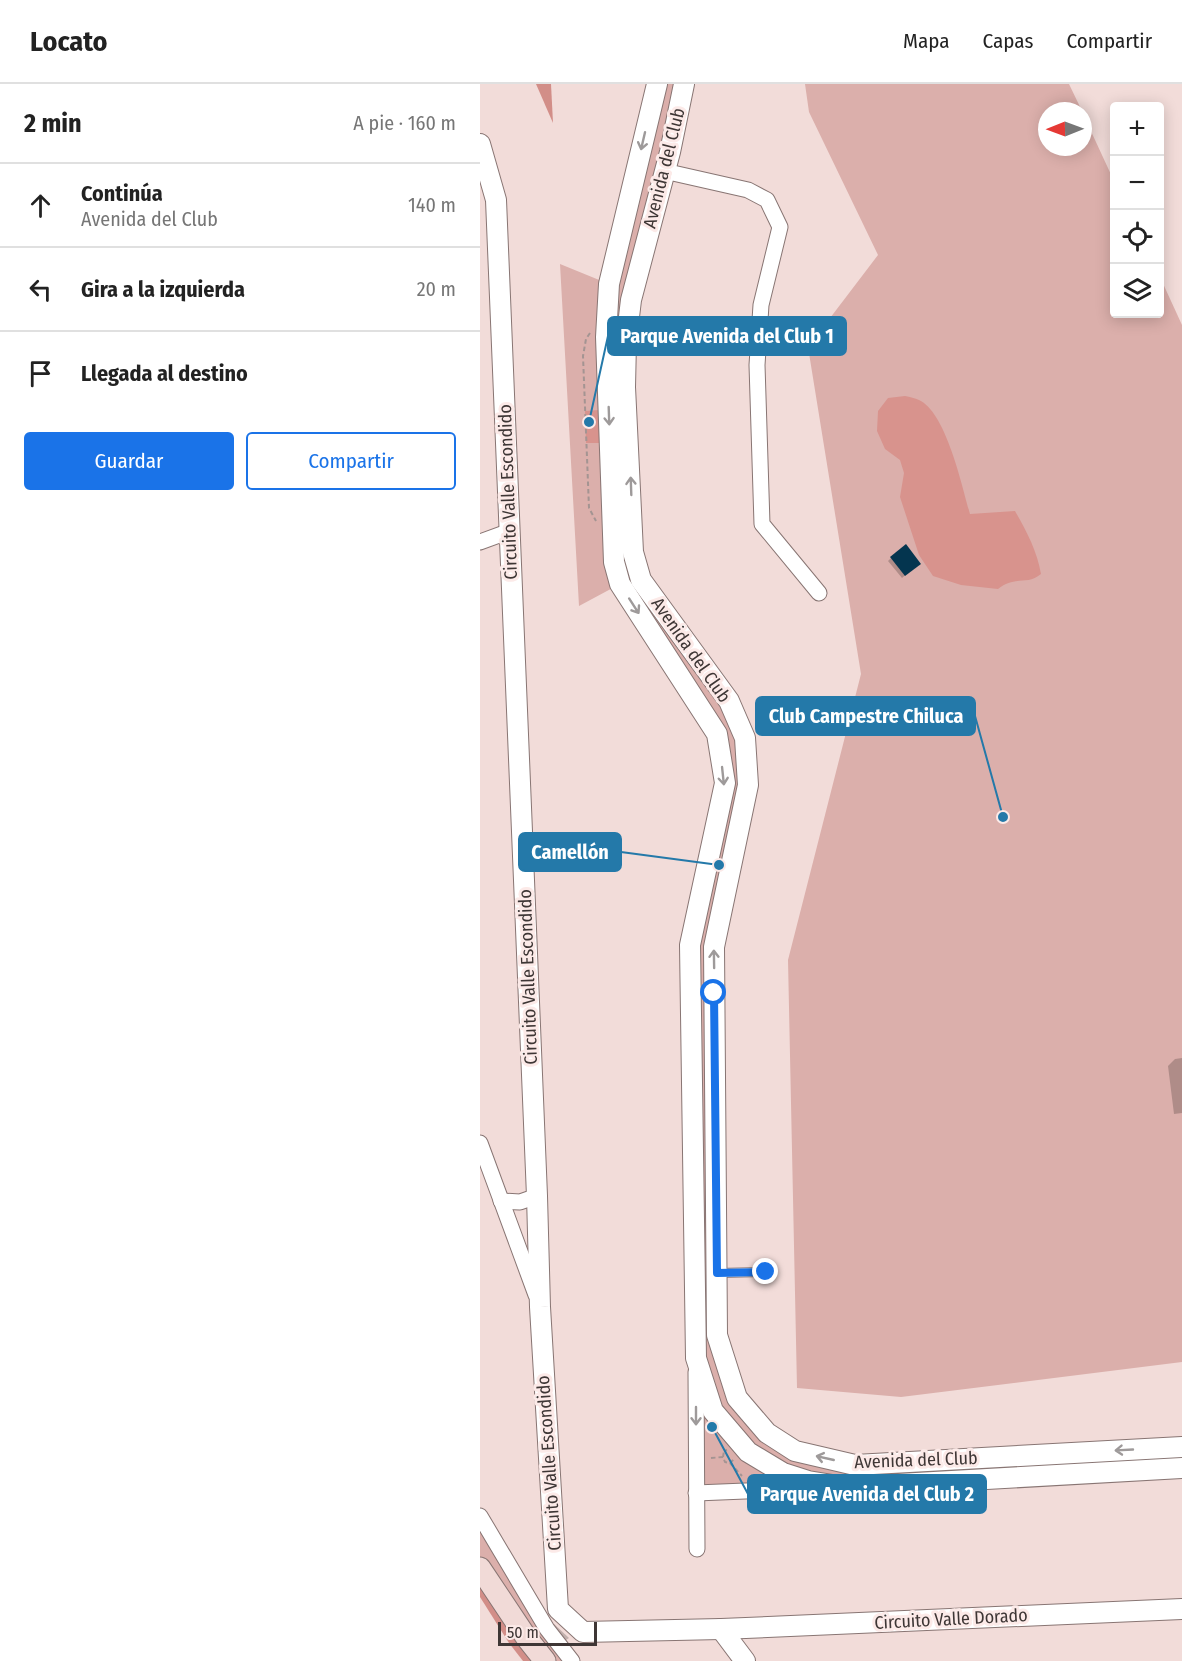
<!DOCTYPE html>
<html lang="es">
<meta charset="utf-8">
<style>
body{margin:0;font-family:"Fira Sans Condensed",sans-serif;background:#f6f6f6;color:#222}
.controls{position:absolute;right:18px;top:18px;display:grid;overflow:hidden;border-radius:6px;box-shadow:0 3px 15px #0003}
.controls button{width:54px;height:54px;display:grid;place-items:center;padding:0;border:0;border-bottom:2px solid #e0e0e0;background:#fff;color:#222;font:30px sans-serif}
.compass{position:absolute;left:558px;top:18px;width:54px;height:54px;border-radius:50%;background:#fff;box-shadow:0 3px 15px #0003;rotate:269deg}
.scale{position:absolute;left:18px;bottom:15px;width:99px;box-sizing:border-box;padding-left:6px;border:3px solid #3e3635;border-top:0;font-size:16px;line-height:21px;white-space:nowrap;color:#3e3635;-webkit-text-stroke:4px #fceae8;paint-order:stroke}
.stop{position:absolute;width:18px;height:18px;margin:-14px;border:4px solid #1a73e8;border-radius:50%;background:#fff}
.stop.end{background:#1a73e8;border-color:#fff;box-shadow:0 2px 6px #0008}
.list{margin:0;padding:0;list-style:none}
h2{display:flex;justify-content:space-between;align-items:center;height:78px;margin:0;padding:0 24px;font-size:26px}
h2 small{font-size:20px;font-weight:400;color:#767676}
.list li{display:grid;grid-template-columns:39px 1fr auto;gap:18px;align-items:center;box-sizing:border-box;height:84px;padding:0 24px;border-top:2px solid #e0e0e0}
.list b{display:block;font-size:22px;white-space:nowrap}
.list p{margin:0;font-size:20px;white-space:nowrap;color:#767676}
.list em{font-size:20px;font-style:normal;color:#767676}
.actions{display:flex;gap:12px;padding:18px 24px}
.actions a{flex:1;padding:14px 0;border:2px solid #1a73e8;border-radius:6px;text-align:center;font-size:21px;color:#1a73e8}
.actions .main{background:#1a73e8;color:#fff}
.icon{flex:none;width:33px;height:33px;fill:none;stroke:currentColor;stroke-width:2;stroke-linecap:round;stroke-linejoin:round}
.map{position:relative;flex:none;width:702px;height:1577px;overflow:hidden}
header{display:flex;align-items:center;gap:36px;box-sizing:border-box;height:84px;padding:0 30px;background:#fff;border-bottom:2px solid #e0e0e0}
header strong{font-size:28px}
nav{display:flex;gap:33px;margin-inline-start:auto;font-size:21px}
main{display:flex}
aside{flex:1;background:#fff}
.map>svg:first-child{display:block}
.green{fill:#dbafab}
.forest{fill:#d28e88}
.water{fill:#d8938d}
.shadow{fill:#0003}
.building{fill:#04354f}
.lines{fill:none;stroke-linecap:round;stroke-linejoin:round}
.service-casing{stroke:#887573;stroke-width:10}
.minor-casing{stroke:#887573;stroke-width:17}
.tertiary-casing{stroke:#887573;stroke-width:22}
.secondary-casing{stroke:#887573;stroke-width:23}
.path{stroke:#a49492;stroke-width:2;stroke-dasharray:4.5 3;stroke-linecap:butt}
.service{stroke:#fff;stroke-width:8}
.minor{stroke:#fff;stroke-width:15}
.tertiary{stroke:#fff;stroke-width:20}
.secondary{stroke:#f1dad7;stroke-width:21}
.oneway{stroke:#9e9a9a}
.route{stroke:#1a73e8;stroke-width:8}
.labels{text-anchor:middle;dominant-baseline:central;stroke-width:6;stroke-linejoin:round;paint-order:stroke}
.street-label{font-size:18px;fill:#3e3635;stroke:#fceae8}
.leader{fill:none;stroke:#2479a9;stroke-width:2}
.callout-dot{fill:#2479a9;stroke:#fceae8;stroke-width:2}
.callout{fill:#2479a9;stroke:#2479a9;stroke-width:2}
.callout-label{font-size:20px;text-anchor:middle;font-weight:bold;fill:#fff}
</style>
<header>
<strong>Locato</strong>
<nav><a>Mapa</a><a>Capas</a><a>Compartir</a></nav>
</header>
<main>
<aside>
<h2>2 min<small>A pie · 160 m</small></h2>
<ul class="list">
<li><svg class="icon" aria-label="ahead" viewBox="0 0 24 24"><path d="M12 20V5M6 11l6-6 6 6"/></svg><div><b>Continúa</b><p>Avenida del Club</p></div><em>140 m</em></li>
<li><svg class="icon" aria-label="left" viewBox="0 0 24 24"><path d="M17 20v-9H6M10 6l-5 5 5 5"/></svg><div><b>Gira a la izquierda</b></div><em>20 m</em></li>
<li><svg class="icon" aria-label="arrive" viewBox="0 0 24 24"><path d="M6 21V4h12l-3 4 3 4H6"/></svg><div><b>Llegada al destino</b></div></li>
</ul>
<div class="actions"><a class="main">Guardar</a><a>Compartir</a></div>
</aside>
<div class="map">
<svg width="702" height="1577" viewBox="0 0 702 1577">
<rect width="100%" height="100%" fill="#f2dcd9"/>
<!-- green -->
<g class="green">
<path d="M176,0H204L151,216L153,468L249,617L268,701L234,863L245,1274L287,1349L375,1381L702,1363V1384L216,1409L210,861L245,699L237,650L140,500L99,522L80,180L129,200Z"/>
<path d="M325,0H589L602,27H567V63H603V30L634,97V230H680V193L702,241V1278L421,1313L317,1304L308,876L381,590L328,263L398,171L329,28Z"/>
<path d="M0,1432L92,1577H65L0,1484Z"/>
</g>
<!-- forest -->
<g class="forest">
<path d="M56,0H71L73,39Z"/>
<path d="M0,1484L65,1577H43L29,1559L0,1513Z"/>
</g>
<!-- water -->
<g class="water">
<path d="M425,312C430,313 435,314 439,316C466,328 482,402 490,430L535,427C547,448 557,467 561,490C547,502 535,491 518,505L481,501L453,492L439,471L420,413L424,389L420,376L405,365L397,347L398,327L408,314Z"/>
<path d="M119,326L120,359H106L105,327Z"/>
</g>
<!-- shadow -->
<g class="shadow">
<path d="M411,474L436,482L422,494L408,477Z"/>
<path d="M702,974V1029L694,1030L688,982L695,975Z"/>
<path d="M74,1540L89,1554L86,1556L84,1557L72,1542Z"/>
</g>
<!-- building -->
<path class="building" d="M426,460L441,480L425,492L410,473Z"/>
<g class="lines">
<defs>
<path id="service" d="M237,1189L286,1188"/>
<g id="minor">
<path d="M184,87L268,106L287,116L300,143L281,221L277,281L282,440L339,509"/>
<path d="M0,458L30,447"/>
<path d="M0,1059L56,1211"/>
<path d="M21,1117L40,1118L57,1112"/>
<path d="M216,1288L217,1465"/>
<path d="M216,1409L342,1404"/>
<path d="M0,1432L67,1545L92,1577"/>
</g>
<g id="tertiary">
<path d="M177,0L129,200L126,253L134,478L140,500L237,650L245,699L210,861L216,1274L233,1327L268,1368L303,1389L328,1397L365,1403L702,1384"/>
<path d="M204,0L190,68L151,216L146,258L145,303L153,468L161,496L249,617L265,654L268,701L234,863L237,1251L257,1314L287,1349L315,1367L375,1381L702,1363"/>
<path d="M0,60L16,116L57,1112L60,1223L78,1525L103,1548L241,1545L702,1525"/>
<path d="M241,1545L265,1577"/>
</g>
<path id="secondary" d="M0,1484L46,1553L65,1577"/>
</defs>
<!-- service casing -->
<use href="#service" class="service-casing"/>
<!-- minor casing -->
<use href="#minor" class="minor-casing"/>
<!-- tertiary casing -->
<use href="#tertiary" class="tertiary-casing"/>
<!-- secondary casing -->
<use href="#secondary" class="secondary-casing"/>
<!-- path -->
<g class="path">
<path d="M110,249L106,255L103,272L109,424L116,437"/>
<path d="M243,1373L244,1367L247,1366"/>
<path d="M231,1374L243,1373L245,1378L250,1379L254,1375"/>
<path d="M250,1379L262,1392"/>
</g>
<!-- service -->
<use href="#service" class="service"/>
<!-- minor -->
<use href="#minor" class="minor"/>
<!-- tertiary -->
<use href="#tertiary" class="tertiary"/>
<!-- secondary -->
<use href="#secondary" class="secondary"/>
</g>
<!-- one-way arrows -->
<defs><path id="oneway-shaft" d="M-6 0H5M1.5-3L5.5 0L1.5 3" fill="none" stroke-width="1.6" stroke-linecap="round" stroke-linejoin="round" transform="scale(1.5)"/></defs>
<g class="oneway">
<use href="#oneway-shaft" transform="translate(163 57) rotate(103)"/>
<use href="#oneway-shaft" transform="translate(129 332) rotate(88)"/>
<use href="#oneway-shaft" transform="translate(151 402) rotate(-92)"/>
<use href="#oneway-shaft" transform="translate(154 522) rotate(57)"/>
<use href="#oneway-shaft" transform="translate(243 692) rotate(84)"/>
<use href="#oneway-shaft" transform="translate(234 875) rotate(-91)"/>
<use href="#oneway-shaft" transform="translate(216 1332) rotate(90)"/>
<use href="#oneway-shaft" transform="translate(644 1366) rotate(177)"/>
<use href="#oneway-shaft" transform="translate(345 1374) rotate(-167)"/>
</g>
<g class="lines">
<!-- route -->
<path class="route" d="M234,909L237,1189L286,1188"/>
</g>
<g class="labels">
<!-- street labels -->
<g class="street-label">
<text transform="translate(184 84) rotate(-76)">Avenida del Club</text>
<text transform="translate(28 408) rotate(-92)">Circuito Valle Escondido</text>
<text transform="translate(211 566) rotate(55)">Avenida del Club</text>
<text transform="translate(48 893) rotate(-92)">Circuito Valle Escondido</text>
<text transform="translate(436 1376) rotate(-2)">Avenida del Club</text>
<text transform="translate(69 1379) rotate(-94)">Circuito Valle Escondido</text>
<text transform="translate(471 1535) rotate(-3)">Circuito Valle Dorado</text>
</g>
</g>
<!-- callouts -->
<path class="leader" d="M109 338L128 252M523 733L495 632M239 781L141 768M232 1343L268 1410"/>
<g class="callout-dot">
<circle cx="109" cy="338" r="6"/>
<circle cx="523" cy="733" r="6"/>
<circle cx="239" cy="781" r="6"/>
<circle cx="232" cy="1343" r="6"/>
</g>
<g class="callout">
<rect x="128" y="233" width="238" height="38" rx="6"/>
<rect x="276" y="613" width="219" height="38" rx="6"/>
<rect x="39" y="749" width="102" height="38" rx="6"/>
<rect x="268" y="1391" width="238" height="38" rx="6"/>
</g>
<g class="callout-label">
<text x="247" y="259">Parque Avenida del Club 1</text>
<text x="386" y="639">Club Campestre Chiluca</text>
<text x="90" y="775">Camellón</text>
<text x="387" y="1417">Parque Avenida del Club 2</text>
</g>
</svg>
<div class="controls">
<button>+</button>
<button>−</button>
<button><svg class="icon" aria-label="locate" viewBox="0 0 24 24"><circle cx="12" cy="12" r="6"/><path d="M12 2v4M12 18v4M2 12h4M18 12h4"/></svg></button>
<button><svg class="icon" aria-label="layers" viewBox="0 0 24 24"><path d="M12 4l9 5-9 5-9-5zM3 14l9 5 9-5"/></svg></button>
</div>
<svg class="compass" viewBox="-18 -18 36 36"><path d="M0-13l5 13h-10z" fill="#e53935"/><path d="M0 13l5-13h-10z" fill="#767676"/></svg>
<div class="scale">50 m</div>
<div class="stop" style="left:234px;top:909px"></div>
<div class="stop end" style="left:286px;top:1188px"></div>
</div>
</main>
